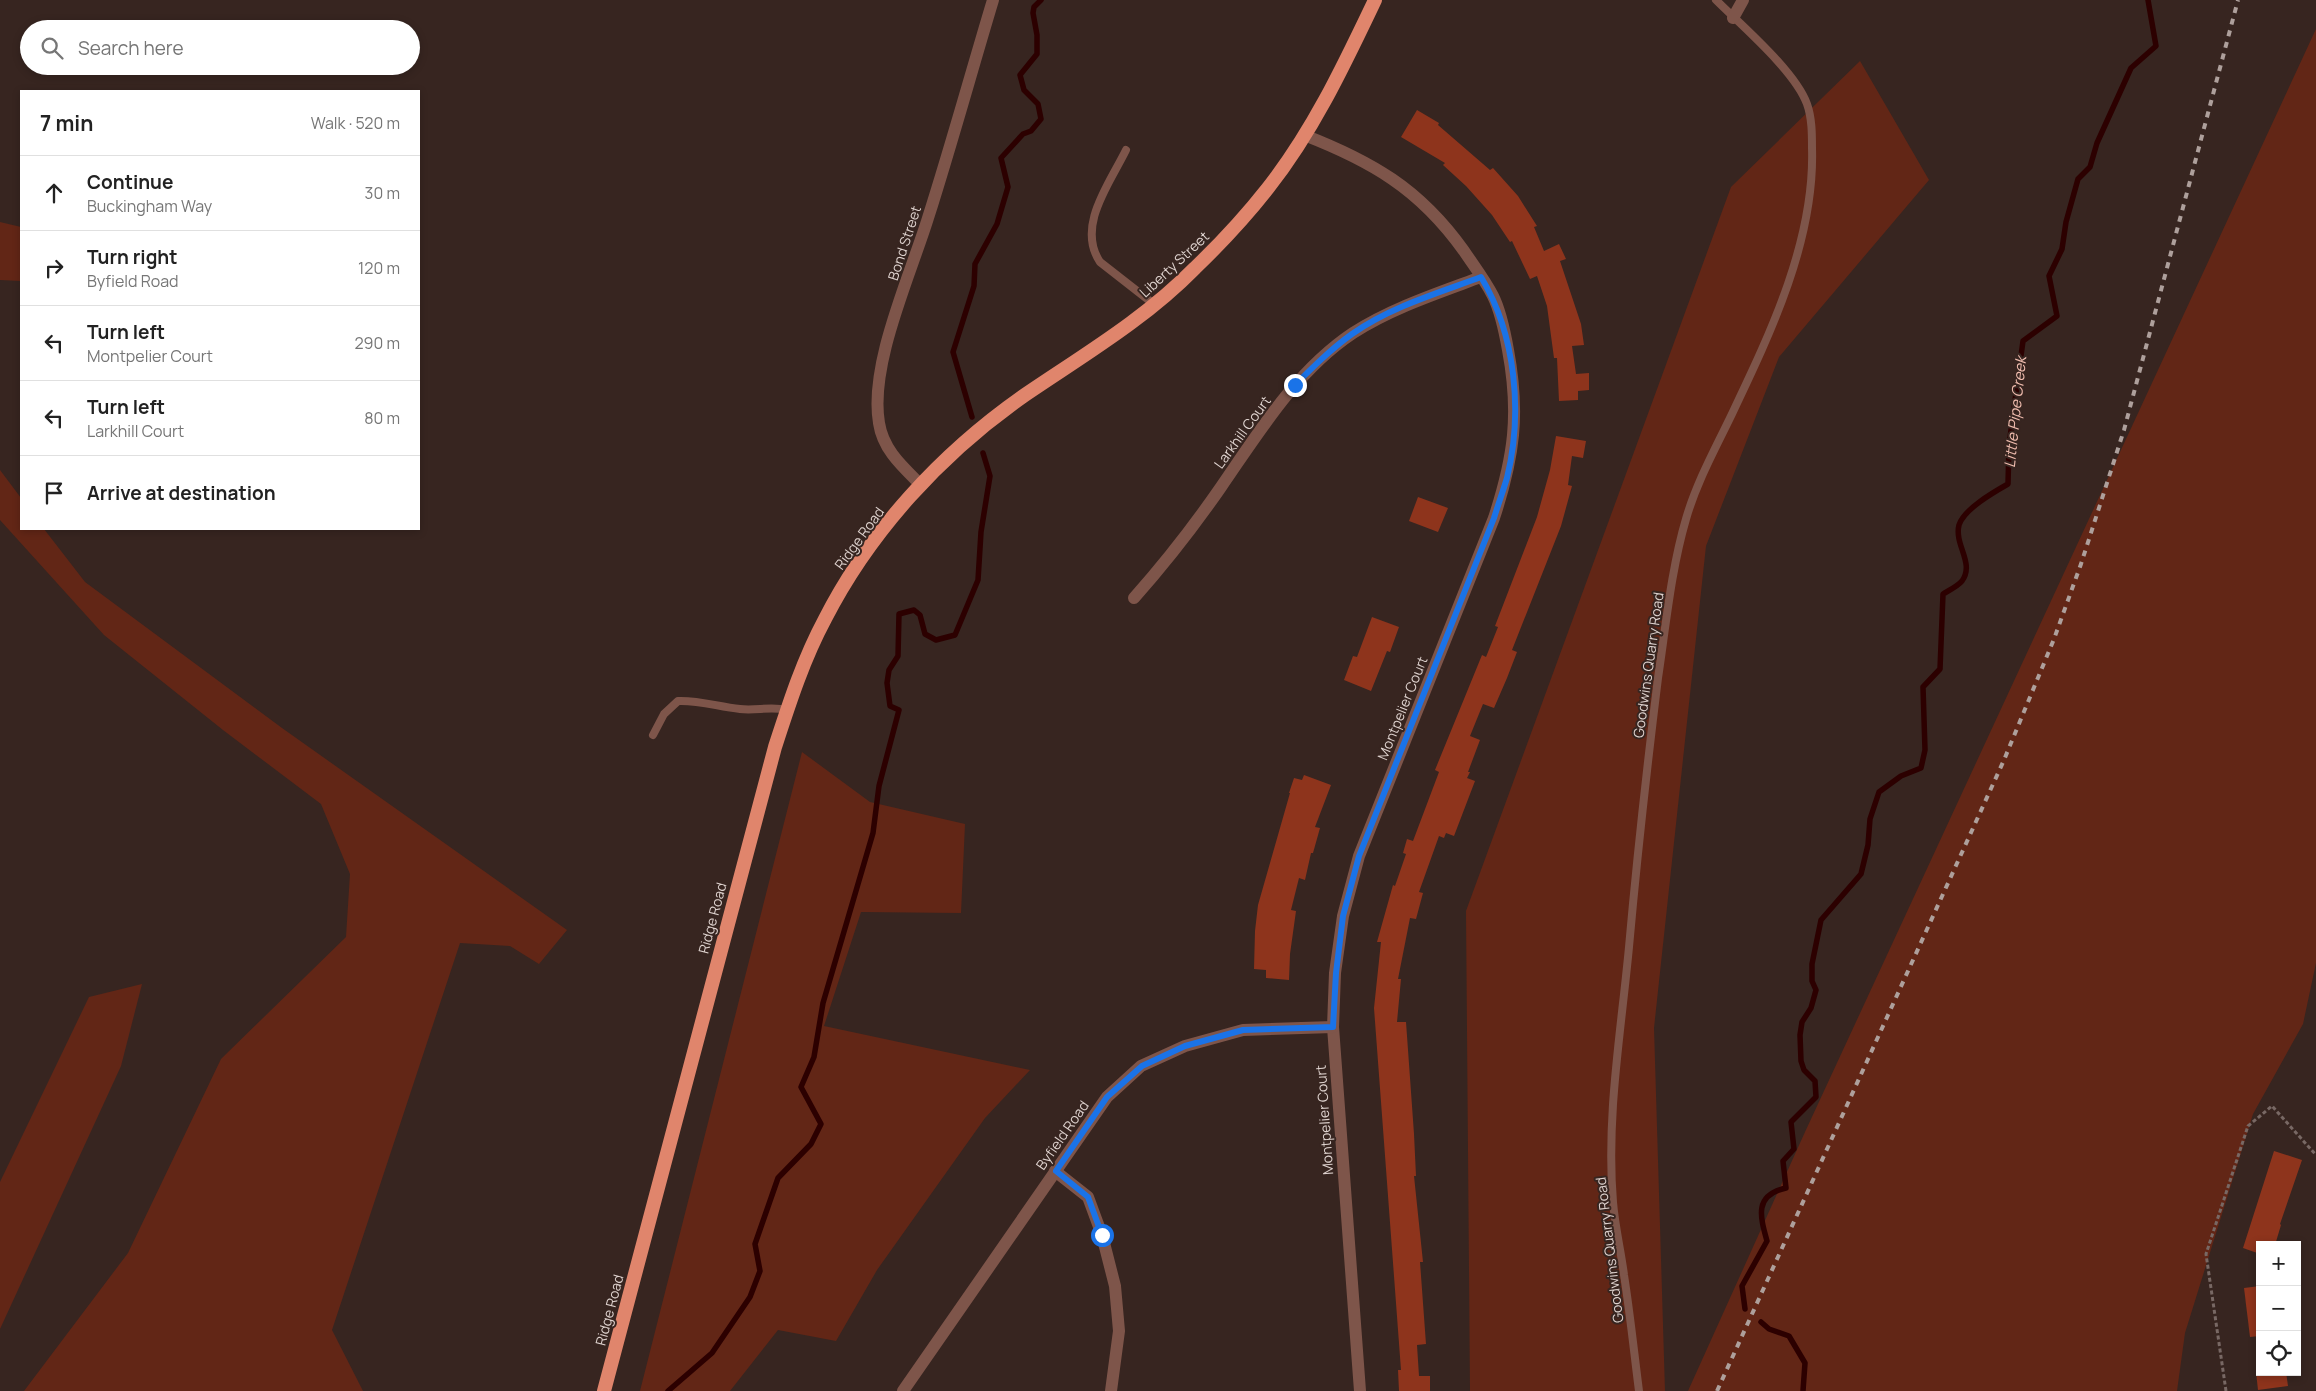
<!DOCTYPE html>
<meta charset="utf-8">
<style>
body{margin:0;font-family:Manrope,sans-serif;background:#f6f6f6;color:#222}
.controls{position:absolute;right:15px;bottom:15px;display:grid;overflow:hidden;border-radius:0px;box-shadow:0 2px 8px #0003}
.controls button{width:45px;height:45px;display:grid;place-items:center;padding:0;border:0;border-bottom:1px solid #e0e0e0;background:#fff;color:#222;font:25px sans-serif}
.stop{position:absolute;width:15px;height:15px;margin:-11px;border:4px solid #1a73e8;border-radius:50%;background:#fff}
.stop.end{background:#1a73e8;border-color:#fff;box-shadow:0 1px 5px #0008}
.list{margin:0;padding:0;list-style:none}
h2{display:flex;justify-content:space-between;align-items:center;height:65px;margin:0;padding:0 20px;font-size:21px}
h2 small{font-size:16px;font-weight:400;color:#767676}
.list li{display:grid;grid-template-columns:32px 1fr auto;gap:15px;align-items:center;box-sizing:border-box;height:75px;padding:0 20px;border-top:1px solid #e0e0e0}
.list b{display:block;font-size:19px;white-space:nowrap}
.list p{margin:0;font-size:16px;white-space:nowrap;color:#767676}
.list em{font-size:16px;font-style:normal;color:#767676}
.icon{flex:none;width:28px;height:28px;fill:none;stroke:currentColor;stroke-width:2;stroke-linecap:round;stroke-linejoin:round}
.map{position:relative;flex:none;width:2316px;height:1391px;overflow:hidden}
.search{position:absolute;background:#fff;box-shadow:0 2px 8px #0003;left:20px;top:20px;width:400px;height:55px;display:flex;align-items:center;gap:12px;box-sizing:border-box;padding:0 18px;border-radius:28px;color:#767676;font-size:19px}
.panel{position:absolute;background:#fff;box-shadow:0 2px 8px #0003;left:20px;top:90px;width:400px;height:440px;border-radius:0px}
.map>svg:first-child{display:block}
.green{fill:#622616}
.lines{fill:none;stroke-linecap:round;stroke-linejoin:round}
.stream{stroke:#2c0000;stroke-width:5.5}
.building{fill:#8e341c}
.path{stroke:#786864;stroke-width:3;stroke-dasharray:4 2.5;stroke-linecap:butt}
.service{stroke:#7e554a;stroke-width:8}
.minor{stroke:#7e554a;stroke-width:12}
.trunk{stroke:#e0856c;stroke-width:14}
.rail{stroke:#aea09c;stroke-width:4;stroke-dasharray:6 6;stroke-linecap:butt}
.route{stroke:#1a73e8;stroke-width:6}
.labels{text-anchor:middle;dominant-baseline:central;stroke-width:4;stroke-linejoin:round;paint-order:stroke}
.street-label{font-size:14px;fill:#ded2ce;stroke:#372520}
.water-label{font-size:15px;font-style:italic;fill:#f1bdaf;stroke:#372520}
</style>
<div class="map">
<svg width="2316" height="1391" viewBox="0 0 2316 1391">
<rect width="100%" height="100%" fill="#372520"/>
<!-- green -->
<g class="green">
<path d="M2316,29V963L2303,1024L2253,1114L2185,1333L2177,1391H1688L1805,1132Z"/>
<path d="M1860,61L1929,180L1779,357L1706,546L1654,1028L1665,1391H1470L1466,911L1731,187Z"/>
<path d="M0,222L21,227V281L0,280Z"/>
<path d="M0,470L21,498V529H44L85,582L282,728L567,930L539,964L510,946L460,943L332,1330L363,1391H24L128,1253L221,1059L346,937L350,874L321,804L223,730L104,635L0,520Z"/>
<path d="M802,752L870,802L965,824L961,913L861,912L824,1026L1030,1070L985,1118L877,1270L836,1341L778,1330L730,1391H640Z"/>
<path d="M142,984L121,1066L0,1329V1182L89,997Z"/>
</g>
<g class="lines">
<!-- stream -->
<g class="stream">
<path d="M972,417L953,352L974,286L975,264L997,224L1008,187L1001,158L1023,134L1031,131L1041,119L1038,104L1024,90L1020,75L1037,54V35L1033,13L1034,7L1041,0"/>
<path d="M1745,1309L1742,1286L1767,1241C1760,1216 1754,1195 1786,1188L1783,1161L1794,1149L1791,1122L1816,1097L1815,1081L1804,1070L1801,1061L1800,1035L1802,1022L1811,1008L1816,990L1812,981V964L1821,920L1861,874L1868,845L1870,819L1879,792L1901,776L1921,768L1925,750L1923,687L1940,669L1943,594C1948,591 1958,586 1962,581C1975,563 1954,545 1959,525C1964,509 1994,492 2008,484L2009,445L2023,341L2057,316L2049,276L2062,249L2066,222L2078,179L2090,167L2097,143L2131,68L2156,46L2148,0"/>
<path d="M1761,1322L1769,1329L1789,1336L1805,1363L1803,1391"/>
<path d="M668,1391L712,1353L750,1297L760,1271L755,1244L778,1178L811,1144L821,1124L801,1087L814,1057L823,1003L873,833L879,786L899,710L890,706L887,683L889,670L898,656L899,614L914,610L920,615L925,634L936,640L955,635L978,580L981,532L990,476L983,453"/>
</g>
</g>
<!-- building -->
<g class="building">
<path d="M1417,110L1439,123L1438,125L1490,170L1493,168L1518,196L1537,226L1534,227L1544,251L1559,244L1566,259L1560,261L1581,324L1584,345L1572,346L1576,374L1589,373V390L1578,391V400L1559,401L1557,358H1554L1547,306L1537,276L1530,279L1512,241L1510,242L1492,215L1466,186L1443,165L1445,163L1401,137Z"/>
<path d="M1556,436L1586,441L1583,458L1572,456L1568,485L1572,486L1561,526L1512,650L1517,652L1507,678L1494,708L1483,704L1470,736L1480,740L1468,772H1470L1467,778L1475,781L1454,836L1446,833L1444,838L1439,836L1419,892L1423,893L1416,919L1410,918L1398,979H1401L1397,1022H1406L1414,1134L1416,1176H1414L1423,1262H1420L1426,1344L1417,1345L1419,1376H1430V1391H1399L1398,1370H1401L1374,1008L1381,942H1377L1393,885L1395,886L1406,854L1403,853L1407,839L1413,841L1439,772L1435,770L1482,655L1486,657L1498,627L1495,626L1537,517L1550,470Z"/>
<path d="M1418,497L1448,508L1438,532L1409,521Z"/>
<path d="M1372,617L1399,627L1390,652L1387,651L1371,691L1344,680L1353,656L1357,657Z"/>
<path d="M1304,775L1331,785L1315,827L1320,828L1313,853H1311L1305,880L1299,878L1291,910L1296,911L1290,954L1289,980L1266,978V970L1254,969L1255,931L1258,905L1290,793H1289L1294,778L1302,780Z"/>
<path d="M2274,1151L2302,1160L2280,1224L2281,1225L2275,1245H2260V1254L2243,1248Z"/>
<path d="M2260,1286V1336L2250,1337L2244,1288Z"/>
<path d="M2256,1372H2286L2288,1386L2258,1390Z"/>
</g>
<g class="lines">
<!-- path -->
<path class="path" d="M2226,1391L2206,1254L2248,1126L2272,1106L2316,1155"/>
<!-- service -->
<g class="service">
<path d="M1126,150C1110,183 1076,226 1100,262L1155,305"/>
<path d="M653,735L664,714L678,701C699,700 719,707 740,709C756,711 771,706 787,710"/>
<path d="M1639,1391C1634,1352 1630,1313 1624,1275C1621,1251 1615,1227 1613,1202C1606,1117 1621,1032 1629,947C1637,857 1647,767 1658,678C1666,625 1671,570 1686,519C1696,484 1714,451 1730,418C1769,336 1815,242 1812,148C1812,134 1812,118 1807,104C1795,71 1742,26 1716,0"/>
</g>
<!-- minor -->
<g class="minor">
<path d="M1733,18L1743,0"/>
<path d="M1304,135C1335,147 1364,160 1392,179C1420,198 1444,223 1464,251C1474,266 1485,280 1493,296C1501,312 1505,333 1508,350C1520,414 1514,457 1494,518L1359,856L1343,916L1335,973L1333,1027L1360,1391"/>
<path d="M921,485C903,467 883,450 879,423C869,365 910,276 928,218C951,146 971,73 993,0"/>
<path d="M1134,598C1166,562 1194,526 1221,487C1259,432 1296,371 1353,333C1392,308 1438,293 1481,277"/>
<path d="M1055,1171L1088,1197L1102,1235L1115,1286L1119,1331L1111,1391"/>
<path d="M903,1391L1107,1097L1141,1066L1185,1046L1243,1030L1333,1027"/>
</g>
<!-- trunk -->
<path class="trunk" d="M604,1391L775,747C789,704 803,660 825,619C870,531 941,454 1022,397C1082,356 1144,320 1195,268C1221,243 1246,216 1268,188C1313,131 1344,65 1375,0"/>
<!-- rail -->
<path class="rail" d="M1717,1391L2004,760L2054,639L2081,564L2124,430L2238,0"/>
</g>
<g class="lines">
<!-- route -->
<path class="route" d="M1102,1235L1088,1197L1056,1171L1107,1097L1142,1066L1185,1046L1243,1030L1333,1027L1336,973L1343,916L1359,856L1494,518C1498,505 1503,491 1507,478C1523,413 1516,335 1481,277C1438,293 1390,307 1352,334C1331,349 1313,367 1295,385"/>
</g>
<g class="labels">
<!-- street labels -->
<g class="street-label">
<text transform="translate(904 243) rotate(-72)">Bond Street</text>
<text transform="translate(1174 264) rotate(-43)">Liberty Street</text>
<text transform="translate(1242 432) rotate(-54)">Larkhill Court</text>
<text transform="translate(859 538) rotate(-54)">Ridge Road</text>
<text transform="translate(1648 665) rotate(-82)">Goodwins Quarry Road</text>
<text transform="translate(1402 708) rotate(-68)">Montpelier Court</text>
<text transform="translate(712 918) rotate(-75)">Ridge Road</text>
<text transform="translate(1324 1120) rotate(-94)">Montpelier Court</text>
<text transform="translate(1062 1135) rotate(-55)">Byfield Road</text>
<text transform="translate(1609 1250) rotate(-97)">Goodwins Quarry Road</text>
<text transform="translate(609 1310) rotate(-75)">Ridge Road</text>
</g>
<!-- water labels -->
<g class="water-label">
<text transform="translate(2015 412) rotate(-84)">Little Pipe Creek</text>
</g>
</g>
</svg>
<div class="controls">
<button>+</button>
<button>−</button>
<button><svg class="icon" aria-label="locate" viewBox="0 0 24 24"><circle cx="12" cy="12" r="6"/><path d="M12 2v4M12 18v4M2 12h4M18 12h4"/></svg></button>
</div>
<div class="stop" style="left:1102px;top:1235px"></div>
<div class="stop end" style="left:1295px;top:385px"></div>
<div class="search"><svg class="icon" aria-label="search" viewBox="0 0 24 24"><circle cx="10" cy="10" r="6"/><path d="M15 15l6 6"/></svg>Search here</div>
<section class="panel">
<h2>7 min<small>Walk · 520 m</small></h2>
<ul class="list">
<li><svg class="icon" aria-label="ahead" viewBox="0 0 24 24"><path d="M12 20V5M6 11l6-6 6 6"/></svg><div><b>Continue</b><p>Buckingham Way</p></div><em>30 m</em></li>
<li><svg class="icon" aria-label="right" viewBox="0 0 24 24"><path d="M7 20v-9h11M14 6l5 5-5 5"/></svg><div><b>Turn right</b><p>Byfield Road</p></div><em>120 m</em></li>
<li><svg class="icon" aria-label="left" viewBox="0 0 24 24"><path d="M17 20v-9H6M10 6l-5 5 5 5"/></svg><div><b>Turn left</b><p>Montpelier Court</p></div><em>290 m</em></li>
<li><svg class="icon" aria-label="left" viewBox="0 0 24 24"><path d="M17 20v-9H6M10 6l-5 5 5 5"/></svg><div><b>Turn left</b><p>Larkhill Court</p></div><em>80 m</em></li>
<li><svg class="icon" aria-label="arrive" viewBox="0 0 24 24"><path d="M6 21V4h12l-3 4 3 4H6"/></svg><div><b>Arrive at destination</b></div></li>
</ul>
</section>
</div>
